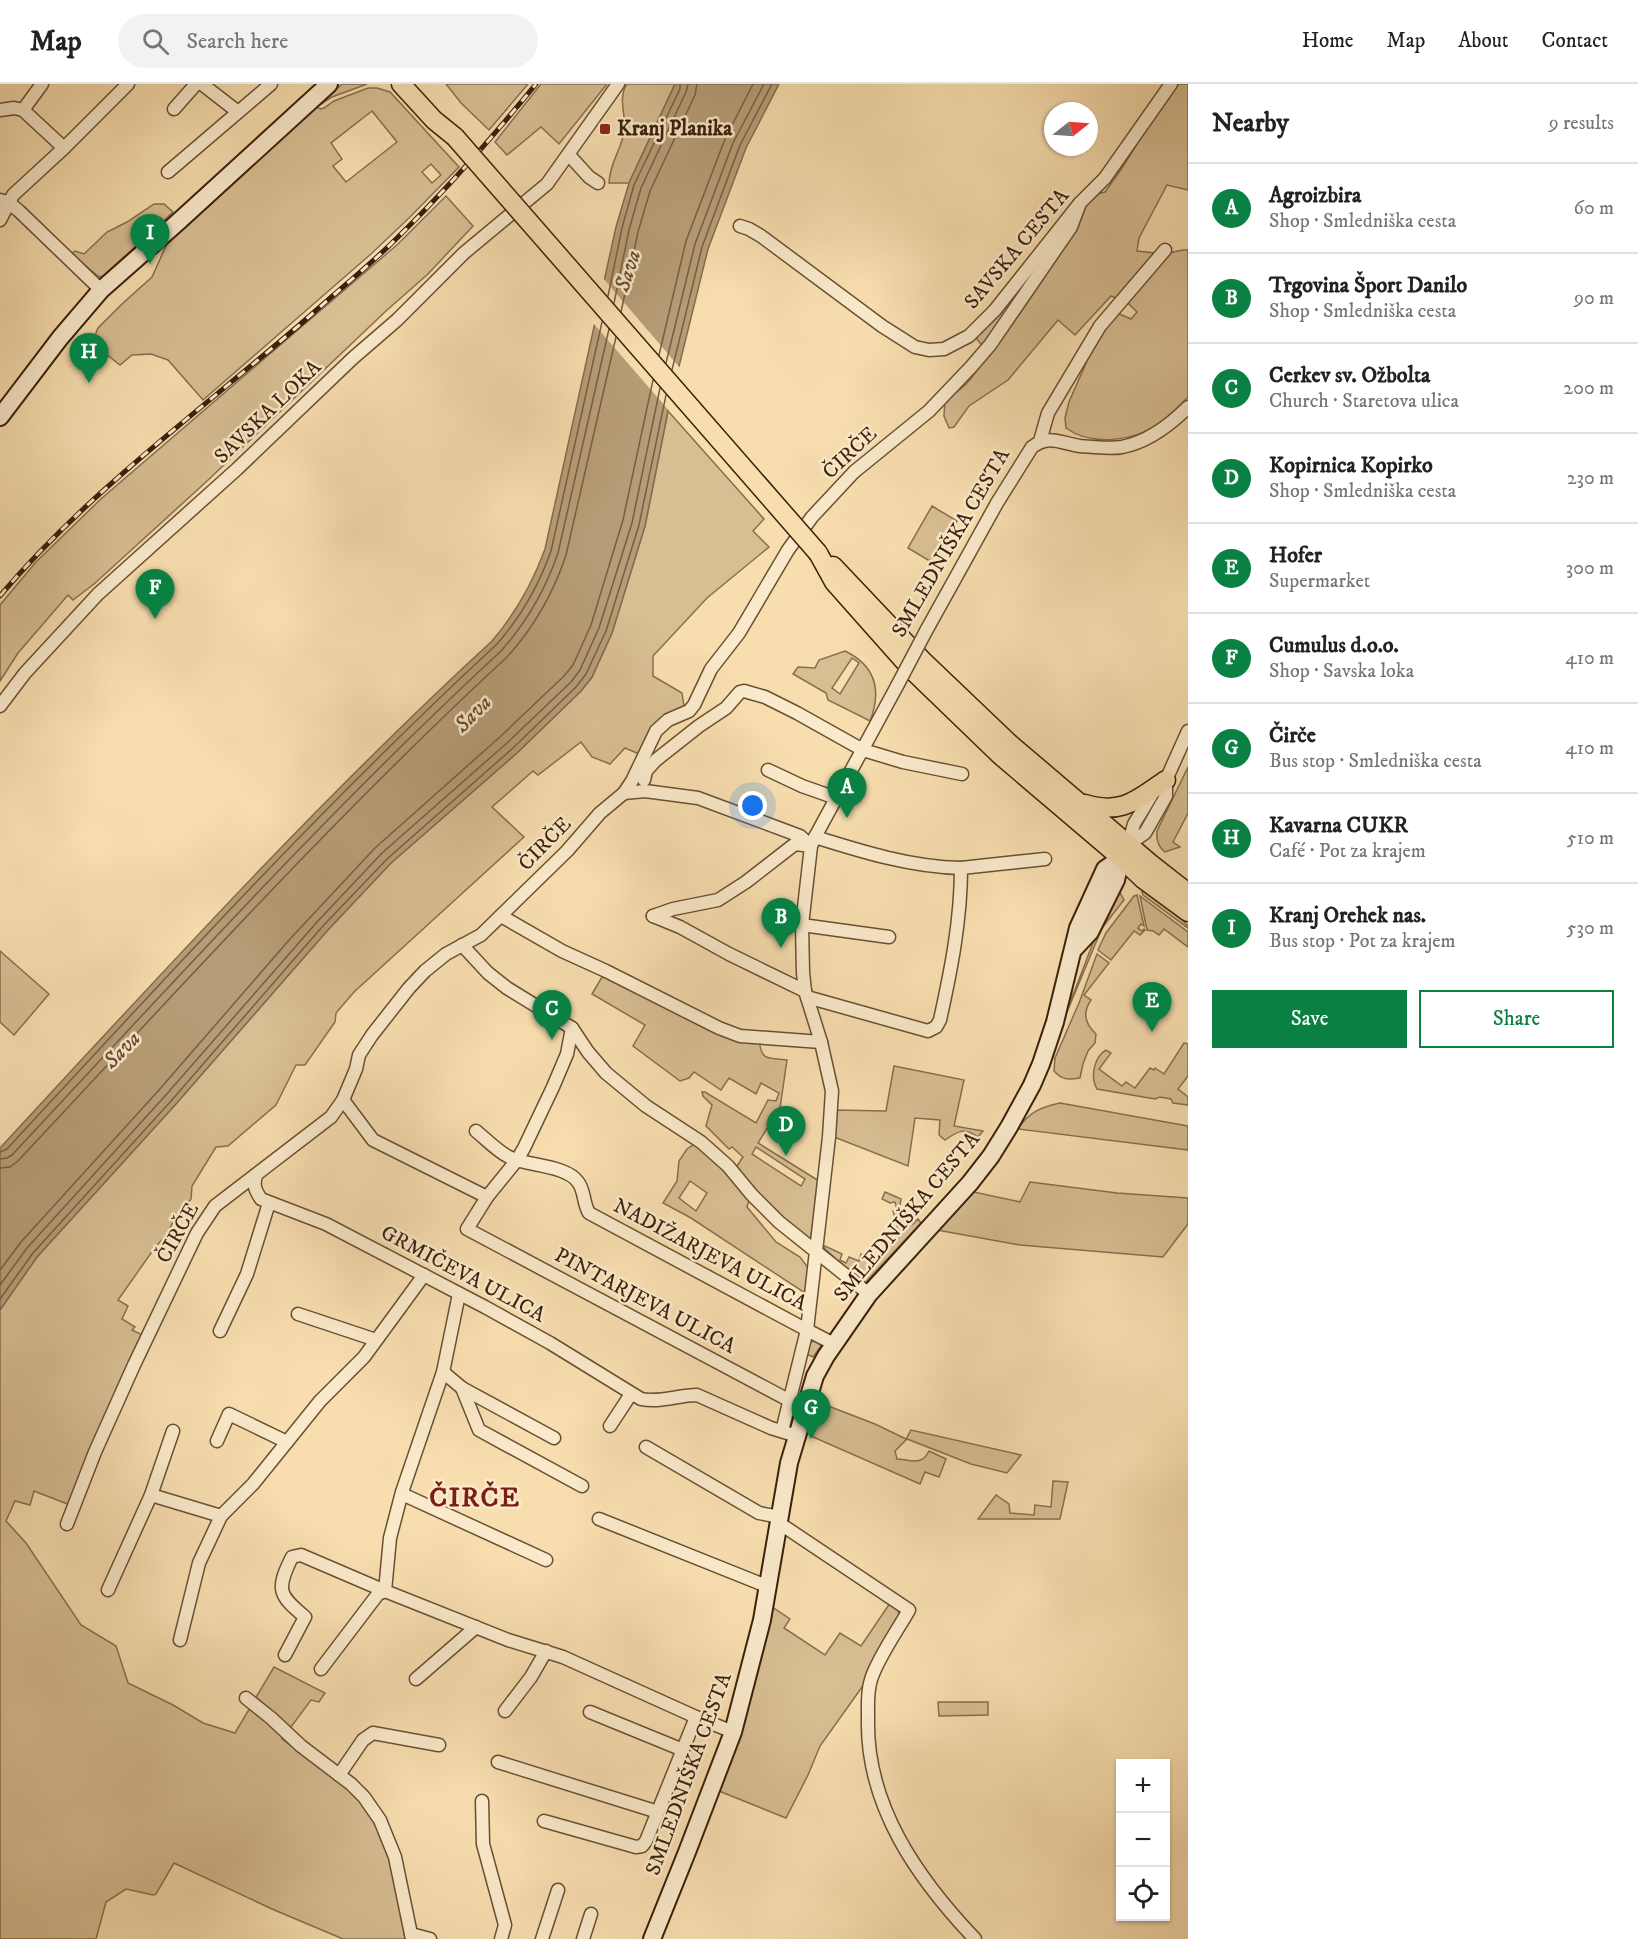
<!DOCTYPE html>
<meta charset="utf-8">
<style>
body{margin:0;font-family:"IM FELL DW Pica",serif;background:#f2f2f2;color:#222}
.controls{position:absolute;right:18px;bottom:18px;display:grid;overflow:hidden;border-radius:0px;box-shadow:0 2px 4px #0004}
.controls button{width:54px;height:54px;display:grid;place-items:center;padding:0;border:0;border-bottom:2px solid #e0e0e0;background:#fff;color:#222;font:30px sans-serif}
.compass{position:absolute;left:1044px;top:18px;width:54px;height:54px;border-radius:50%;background:#fff;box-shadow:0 2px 4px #0004;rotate:73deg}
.you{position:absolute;left:753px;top:722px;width:21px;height:21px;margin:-15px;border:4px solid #fff;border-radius:50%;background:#1a73e8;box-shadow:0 0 0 9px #1a73e833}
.badge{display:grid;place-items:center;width:39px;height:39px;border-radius:50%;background:#0b8043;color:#fff;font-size:20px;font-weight:700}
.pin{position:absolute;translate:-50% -50px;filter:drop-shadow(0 2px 3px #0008)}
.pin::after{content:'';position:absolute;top:32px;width:21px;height:18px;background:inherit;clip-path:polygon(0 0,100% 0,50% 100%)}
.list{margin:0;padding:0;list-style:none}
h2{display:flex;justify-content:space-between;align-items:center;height:78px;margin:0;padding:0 24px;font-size:26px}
h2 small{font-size:20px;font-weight:400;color:#767676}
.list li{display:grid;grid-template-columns:39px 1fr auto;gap:18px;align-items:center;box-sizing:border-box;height:90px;padding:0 24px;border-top:2px solid #e0e0e0}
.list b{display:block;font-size:22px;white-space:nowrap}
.list p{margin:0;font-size:20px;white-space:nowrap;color:#767676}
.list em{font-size:20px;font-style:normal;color:#767676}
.actions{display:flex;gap:12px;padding:18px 24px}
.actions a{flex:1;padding:14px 0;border:2px solid #0b8043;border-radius:0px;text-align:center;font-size:21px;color:#0b8043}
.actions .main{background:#0b8043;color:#fff}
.icon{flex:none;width:33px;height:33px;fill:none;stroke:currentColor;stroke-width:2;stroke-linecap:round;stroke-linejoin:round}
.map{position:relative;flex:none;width:1188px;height:1855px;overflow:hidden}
header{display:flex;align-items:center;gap:36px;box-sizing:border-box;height:84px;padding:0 30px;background:#fff;border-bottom:2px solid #e0e0e0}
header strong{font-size:28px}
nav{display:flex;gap:33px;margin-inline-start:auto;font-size:21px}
.search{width:420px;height:54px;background:#f2f2f2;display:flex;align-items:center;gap:15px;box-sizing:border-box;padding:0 21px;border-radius:33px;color:#767676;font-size:22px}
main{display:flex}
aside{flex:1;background:#fff}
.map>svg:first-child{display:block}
.green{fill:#d8be93;stroke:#896e4e;stroke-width:1.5;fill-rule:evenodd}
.water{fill:#b79d77;stroke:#856b4b;stroke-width:1.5}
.pier{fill:#f8deaf}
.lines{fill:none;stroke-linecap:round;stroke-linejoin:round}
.shore{stroke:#785e40;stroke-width:1.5}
.street-casing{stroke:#6a4f33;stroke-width:15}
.secondary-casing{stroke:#3a1f0a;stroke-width:20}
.primary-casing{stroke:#3a1f0a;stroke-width:21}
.street{stroke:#faeacb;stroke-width:12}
.secondary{stroke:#faeacb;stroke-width:16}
.primary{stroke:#f8deaf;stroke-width:18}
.rail-casing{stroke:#3a1f0a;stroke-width:5}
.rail{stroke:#faeacb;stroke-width:3;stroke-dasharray:9;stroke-linecap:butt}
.street-bridge-casing{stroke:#6a4f33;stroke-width:15;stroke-linecap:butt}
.primary-bridge-casing{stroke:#3a1f0a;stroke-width:21;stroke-linecap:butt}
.street-bridge{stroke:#faeacb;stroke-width:12}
.primary-bridge{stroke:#f8deaf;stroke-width:18}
.poi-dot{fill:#8f2418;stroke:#faeacb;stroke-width:2}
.labels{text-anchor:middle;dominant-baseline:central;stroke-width:5;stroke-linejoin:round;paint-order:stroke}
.poi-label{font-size:21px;font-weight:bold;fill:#3a1f0a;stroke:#faeacb;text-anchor:start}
.street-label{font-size:21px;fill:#3a1f0a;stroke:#faeacb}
.water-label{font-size:22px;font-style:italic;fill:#664b30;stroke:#faeacb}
.district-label{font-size:27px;font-weight:bold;letter-spacing:1.5px;fill:#7a1f14;stroke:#faeacb}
</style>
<header>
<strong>Map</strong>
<div class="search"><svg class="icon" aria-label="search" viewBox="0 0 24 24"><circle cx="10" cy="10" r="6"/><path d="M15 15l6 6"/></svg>Search here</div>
<nav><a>Home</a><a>Map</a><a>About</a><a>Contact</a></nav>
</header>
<main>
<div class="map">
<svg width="1188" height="1855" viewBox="0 0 1188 1855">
<rect width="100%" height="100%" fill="#f8deaf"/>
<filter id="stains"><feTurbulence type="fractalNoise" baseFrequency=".00333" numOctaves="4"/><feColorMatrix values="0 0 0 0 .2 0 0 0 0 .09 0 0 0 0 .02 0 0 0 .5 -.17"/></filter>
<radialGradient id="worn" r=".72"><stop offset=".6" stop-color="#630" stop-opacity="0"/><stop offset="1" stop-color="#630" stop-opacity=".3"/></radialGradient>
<!-- green -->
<g class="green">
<path d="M342,0H367L332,13L320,21Z"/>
<path d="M446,0H528L489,46L461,19Z"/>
<path d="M541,0H607L559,60L541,43L507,71L495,58Z"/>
<path d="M627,0H675L629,99H609C610,77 621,67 624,48C627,32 617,15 627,0Z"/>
<path d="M1174,0H1188V106L1167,101L1139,154L1137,167L1155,169L1154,173L1118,215L1111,212L1075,251L1058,236L1008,296L969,322L954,343L949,344L944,332L945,316C967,302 978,291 985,265L976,254L1001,229L1092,111L1105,108L1122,84Z"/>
<path d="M368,4H377L390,8L459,83L409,134L371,170L203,316L168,276L151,270L132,271L120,281L96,262L93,256L98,244L123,219L152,193L170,153L316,23L321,25L324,24L334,17ZM372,27L397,58L346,98L333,82L342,75L331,59ZM431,80L441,91L432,99L422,88Z"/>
<path d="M446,112L473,142L428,190L386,227L206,398L94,500L73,516L68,511L18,569L0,597V521L36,478L102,414L398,160Z"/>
<path d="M154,120H164L173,128L102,193L98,192L71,170L75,167L84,170L107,148L127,138Z"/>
<path d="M1183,166H1188V313C1179,322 1171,332 1160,339C1135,357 1092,363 1066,344L1065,334L1069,318L1094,261L1115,228L1131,235L1137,228L1124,215L1168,169Z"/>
<path d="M668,327L764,435L753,447L769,463L707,514L653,572V592L682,609L684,622C655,635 650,640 639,670L625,664L610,680L592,673L581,658L538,691L533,687L492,723L524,753L354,908L336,929L335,938L305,981H296L276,1021L228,1062L216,1063L192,1102L191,1115L172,1140L166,1152L156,1162L118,1216L128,1222L122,1235L135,1243L132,1246L145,1252L70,1421L34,1407L30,1421L15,1417L6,1437L26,1459L81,1541L116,1562L128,1599L173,1621L203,1639L235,1649L274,1583L325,1609L319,1618L311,1616L282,1655L350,1704L359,1713L385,1752L409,1847L422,1855H343L272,1825L174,1779L156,1810L153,1811L126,1805L106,1818L96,1855H0V1226L37,1173L175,1021L327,847L391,779L517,669L581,607L592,593L612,549L645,442Z"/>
<path d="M932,422L957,437L933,479L908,464Z"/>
<path d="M845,567C876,582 882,606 870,637L828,616L826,609L793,590L798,583L815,584L819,576ZM852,574L859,579L840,610L832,604Z"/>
<path d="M1188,683V729L1173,758L1180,763L1165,768C1158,763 1156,756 1157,747Z"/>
<path d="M1145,805L1175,828L1188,842V844L1143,811L1142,808Z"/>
<path d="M1119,807L1124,816L1102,844L1062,940H1060L1075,906L1099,843Z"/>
<path d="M1137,811L1144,842L1141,840L1138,844L1142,847L1144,845L1145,846L1140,851L1134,847L1111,876L1098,866L1106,849L1134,812Z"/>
<path d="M1140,812L1188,848V863L1164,845L1159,851L1153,847L1147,846Z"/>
<path d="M0,867L49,910L14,951L0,938Z"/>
<path d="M1097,870L1109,879L1084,911L1091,916C1082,929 1085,940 1096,950L1095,959L1088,967L1083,980L1080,994C1068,996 1062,996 1054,987L1055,974L1079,919Z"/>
<path d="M605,888L759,956C762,978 767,973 787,976L780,1024L758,1059L819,1097L810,1159L758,1112L735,1085L743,1073L732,1063L729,1065L706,1042L712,1021L703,1012L702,1008H705L756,1039L768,1016L776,1017L779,1009L761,999L756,1010L729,994L721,1006L694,988L689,994L680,997L633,962L645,941L592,910ZM756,1063L805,1095L801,1102L752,1070Z"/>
<path d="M1184,959L1188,960V992L1178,1005L1188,1013V1021L1173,1019L1171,1015L1160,1013L1155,1015L1097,1005C1090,993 1094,973 1106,966L1111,969L1099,985L1122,1002L1126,998L1135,1004L1150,984L1154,986L1155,984L1164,990Z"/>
<path d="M894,982L964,996L954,1042L983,1047L978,1053C964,1043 958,1047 945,1056L939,1051L940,1036L915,1034L908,1082L834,1053L835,1026L886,1027Z"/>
<path d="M1060,1019L1188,1042V1066L1018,1045C1029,1028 1041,1023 1060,1019Z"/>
<path d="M696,1059L709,1067L750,1114L747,1123L776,1158L800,1173L809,1185L805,1209L691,1134L663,1119L677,1097L679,1077L687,1065ZM690,1097L707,1109L696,1127L679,1114Z"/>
<path d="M1030,1098L1117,1109L1188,1114V1140L1163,1173L1020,1161L937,1146L974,1108L1020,1118Z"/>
<path d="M885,1108L901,1115C898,1128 902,1133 913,1140L918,1135L921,1139L864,1200L824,1164L825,1162L842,1170L840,1176L846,1179L849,1173L859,1177L861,1170L874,1177L893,1157L888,1153L897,1143V1140L901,1138L899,1133L895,1134L893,1127L897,1125L895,1118L890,1119L882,1115Z"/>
<path d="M816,1256L821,1262L813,1273L804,1269L809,1259Z"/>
<path d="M817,1314L823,1320L875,1340L906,1355L911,1346L1021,1371L1007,1389L971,1380L907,1355L895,1367L897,1375C911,1376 922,1382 929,1367L946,1375L939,1393L925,1388L920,1400L813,1353L812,1339Z"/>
<path d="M1053,1397L1068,1398L1060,1435H978L996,1411L1009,1420L1010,1429L1034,1431L1035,1421L1051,1423Z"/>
<path d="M890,1519L897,1524L900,1533L867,1596L820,1662L808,1691L786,1734L719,1707L772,1523L790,1535L784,1544L825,1571L840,1549L861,1562Z"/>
<path d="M938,1618H988V1631L939,1632Z"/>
</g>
<!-- water -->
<path class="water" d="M675,0H779L746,64L708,165L668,327L645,442L612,549L592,593L581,607L517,669L391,779L327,847L175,1021L37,1173L0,1226V1064C160,891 319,716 492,557C515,530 533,498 545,465L616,143L629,99Z"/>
<!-- pier -->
<path class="pier" d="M603,194L681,285L671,329L593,239Z"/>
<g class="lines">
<!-- shore -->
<g class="shore">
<path d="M608,212L622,144L634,101L680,5V0"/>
<path d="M614,219L629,146L641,104L686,8L688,0"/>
<path d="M621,228L638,148L650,107L695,11L697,0"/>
<path d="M659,271L686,157L725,55L753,0"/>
<path d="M666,279L695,160L733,59L764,0"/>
<path d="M672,286L702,163L740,61L772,0"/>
<path d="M0,1068L7,1065C166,893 324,720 496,561C520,534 539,501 551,467L602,238"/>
<path d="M0,1075L7,1074L12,1071C172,900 329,726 501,567C526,539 546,504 558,469L609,245"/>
<path d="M0,1084L10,1083L18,1077C178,906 335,732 507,573C533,545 554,508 566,471L616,253"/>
<path d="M0,1186L21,1158L159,1006L290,855L375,764L501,652L564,592L573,581L591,541L623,436L653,296"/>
<path d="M0,1201L27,1164L165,1012L317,838L382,769L507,659L571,598L580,586L599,544L632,439L660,304"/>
<path d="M0,1215L33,1169L171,1017L322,843L387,775L513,664L576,603L586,590L606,547L639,441L666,311"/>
</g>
<defs>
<g id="street">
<path d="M202,0L238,28"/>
<path d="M174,25L196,0"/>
<path d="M0,26L14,24L23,26L64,64"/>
<path d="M23,26L42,0"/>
<path d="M569,71L589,93L598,99"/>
<path d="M168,88L271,0"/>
<path d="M0,116L8,118L19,127L101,206"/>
<path d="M0,136L13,111L64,64L128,0"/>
<path d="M740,142L749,145L761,152L882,242L915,263L929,266L944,265L969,252L995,226L1080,119L1105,94L1171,0"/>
<path d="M1040,357L1048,329L1100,242L1165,166"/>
<path d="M926,547L997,419L1032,363C1050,350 1060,359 1080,362C1092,363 1110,365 1122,363C1147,358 1170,341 1188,323"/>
<path d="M0,622L25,589L98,510L237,385L353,274L397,236L464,169L547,100L618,0"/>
<path d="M768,686L802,702L836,714"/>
<path d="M644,696L646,687L656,676L699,642L726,624L740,608L744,607L765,613L797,629L863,666L903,678L962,690"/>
<path d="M624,709L645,707L698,714L800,752L811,762"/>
<path d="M815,753C863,768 911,783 961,784"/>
<path d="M1129,760L1145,749L1166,712V696L1188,647"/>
<path d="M1128,761L1134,740L1154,707"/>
<path d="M501,832L562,867L606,887L719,944L740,952L821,958"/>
<path d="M653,832L673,825L718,816L746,798L795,760L811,762"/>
<path d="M653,832L680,843L729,870L805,907"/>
<path d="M802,841L889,853"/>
<path d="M462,861L488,889L507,904L572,944"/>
<path d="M807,913L928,947L936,943L940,936C951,886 961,836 961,784L1045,775"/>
<path d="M343,1016L373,1056L487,1113"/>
<path d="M476,1047C486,1055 497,1067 509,1073C527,1082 566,1081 578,1098C585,1107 583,1119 589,1129L807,1246L782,1347"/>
<path d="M256,1092C253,1101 255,1106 261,1115L326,1140L485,1223L550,1259L641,1315C660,1319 678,1311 697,1311L771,1344L797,1352"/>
<path d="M298,1230L376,1256"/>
<path d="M220,1247L247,1190L269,1119"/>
<path d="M834,1260L807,1246L829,1053L832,1007L821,958L805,907L803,889L802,841L811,762L815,753L897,602"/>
<path d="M443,1288L462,1304L554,1354"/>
<path d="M462,1304L479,1346L582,1402"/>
<path d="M805,1322L796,1320L467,1145L487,1113L517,1076L524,1064L553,1003L567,970L572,944L588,968L606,989L646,1022L701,1058L728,1082L752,1111L779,1138L869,1210"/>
<path d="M610,1342L631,1310"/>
<path d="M217,1357L229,1330L287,1358"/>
<path d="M646,1363L759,1429L780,1433"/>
<path d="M402,1410L546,1476"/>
<path d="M151,1411L221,1432"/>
<path d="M599,1435L769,1503"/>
<path d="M779,1439L909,1526C897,1547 882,1568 873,1590C867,1604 868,1620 868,1635C866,1722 918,1795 975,1855"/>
<path d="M67,1440L95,1368L134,1281L197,1149L215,1122L331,1033L343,1016L356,985L359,971L372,951L409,904L425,887L446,870L481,851L567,767L600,729L624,709L632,697L656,647L668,636L689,627L694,621L711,585L739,549L788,466L812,433L854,388L929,327L971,283L990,261L1071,143L1080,119"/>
<path d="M108,1506L151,1411L173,1347"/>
<path d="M180,1556L199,1479L221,1432L253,1400L320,1317L364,1273L424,1191"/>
<path d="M285,1571L305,1533C278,1511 276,1505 292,1473L301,1471L385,1507L508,1556L563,1573L696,1633L733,1648"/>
<path d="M321,1585L378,1510L385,1507L390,1454L402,1408L443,1288L459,1210"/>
<path d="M416,1595L476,1543"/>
<path d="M246,1614L271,1634L301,1662L351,1700L364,1713L380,1736L395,1773L412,1855"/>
<path d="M505,1627L531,1593L546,1567"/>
<path d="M590,1628L683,1666"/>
<path d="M498,1678L658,1728"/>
<path d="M339,1691L363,1656L373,1649L439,1661"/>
<path d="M482,1717L483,1760L505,1841L501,1855"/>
<path d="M544,1737L636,1763L642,1762L646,1757L696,1633"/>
<path d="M411,1850L430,1855"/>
<path d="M542,1855L558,1806"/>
<path d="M583,1855L591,1830"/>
</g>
<g id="secondary">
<path d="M0,333L60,254L101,206L178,138L329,0"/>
<path d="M1075,864L1090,848L1116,796L1121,774"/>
<path d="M652,1855L687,1768L733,1648L762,1536L789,1379L815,1292L826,1272L869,1210L970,1099L991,1072L1009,1043L1032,1001L1041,980L1055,938L1078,844L1105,785L1121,774"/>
</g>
<g id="primary">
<path d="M401,0L434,36L455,53"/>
<path d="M818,469L834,498L913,587L1000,671L1121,774L1143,795L1188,828"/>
<path d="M833,482L922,576L1009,659L1151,780L1188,809"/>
<path d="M1085,720C1123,731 1136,716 1166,696"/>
</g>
</defs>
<!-- street casing -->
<use href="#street" class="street-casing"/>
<!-- secondary casing -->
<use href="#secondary" class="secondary-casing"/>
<!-- primary casing -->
<use href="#primary" class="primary-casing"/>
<!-- street -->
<use href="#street" class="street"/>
<!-- secondary -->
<use href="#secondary" class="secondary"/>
<!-- primary -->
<use href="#primary" class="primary"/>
<defs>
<path id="rail" d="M0,512C90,405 207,322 312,230C340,205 370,181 396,155C446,106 492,54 536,0"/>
</defs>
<!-- rail casing -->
<use href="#rail" class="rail-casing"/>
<!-- rail -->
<use href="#rail" class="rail"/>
<defs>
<path id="street-bridge" d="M897,602L926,547"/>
<path id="primary-bridge" d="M455,53L818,469"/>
</defs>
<!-- street-bridge casing -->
<use href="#street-bridge" class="street-bridge-casing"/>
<!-- primary-bridge casing -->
<use href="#primary-bridge" class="primary-bridge-casing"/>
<!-- street-bridge -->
<use href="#street-bridge" class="street-bridge"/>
<!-- primary-bridge -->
<use href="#primary-bridge" class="primary-bridge"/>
</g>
<!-- markers -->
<rect class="poi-dot" x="599" y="39" width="12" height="12" rx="3"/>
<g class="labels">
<!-- poi labels -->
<g class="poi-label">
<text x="617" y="45">Kranj Planika</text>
</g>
<!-- street labels -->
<g class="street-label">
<text transform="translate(1017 165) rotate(-50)">SAVSKA CESTA</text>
<text transform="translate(268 328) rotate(-44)">SAVSKA LOKA</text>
<text transform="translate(850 369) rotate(-43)">ČIRČE</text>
<text transform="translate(951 459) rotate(-60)">SMLEDNIŠKA CESTA</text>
<text transform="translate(545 760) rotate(-46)">ČIRČE</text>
<text transform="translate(907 1133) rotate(-50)">SMLEDNIŠKA CESTA</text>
<text transform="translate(178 1149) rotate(-61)">ČIRČE</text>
<text transform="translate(710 1171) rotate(28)">NADIŽARJEVA ULICA</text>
<text transform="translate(463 1190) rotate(28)">GRMIČEVA ULICA</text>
<text transform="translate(645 1217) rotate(28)">PINTARJEVA ULICA</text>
<text transform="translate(689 1690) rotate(-70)">SMLEDNIŠKA CESTA</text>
</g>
<!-- water labels -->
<g class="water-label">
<text transform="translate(628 187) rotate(-72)">Sava</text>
<text transform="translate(473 630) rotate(-46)">Sava</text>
<text transform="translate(122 966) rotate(-46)">Sava</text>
</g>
<!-- district labels -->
<g class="district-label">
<text x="475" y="1414">ČIRČE</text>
</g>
</g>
<rect width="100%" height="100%" filter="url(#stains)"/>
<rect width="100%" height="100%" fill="url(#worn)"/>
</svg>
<div class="controls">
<button>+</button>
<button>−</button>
<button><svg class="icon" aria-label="locate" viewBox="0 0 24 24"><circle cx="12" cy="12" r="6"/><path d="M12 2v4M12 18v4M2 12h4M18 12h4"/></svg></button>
</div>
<svg class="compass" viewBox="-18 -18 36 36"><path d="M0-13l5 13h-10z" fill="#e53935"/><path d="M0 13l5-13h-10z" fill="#767676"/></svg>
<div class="you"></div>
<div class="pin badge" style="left:847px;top:734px">A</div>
<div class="pin badge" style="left:781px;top:864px">B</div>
<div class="pin badge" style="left:552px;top:956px">C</div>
<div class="pin badge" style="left:786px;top:1072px">D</div>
<div class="pin badge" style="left:1152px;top:948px">E</div>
<div class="pin badge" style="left:155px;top:535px">F</div>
<div class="pin badge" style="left:811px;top:1355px">G</div>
<div class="pin badge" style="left:89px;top:299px">H</div>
<div class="pin badge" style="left:150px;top:180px">I</div>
</div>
<aside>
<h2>Nearby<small>9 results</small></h2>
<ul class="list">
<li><span class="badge">A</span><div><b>Agroizbira</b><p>Shop · Smledniška cesta</p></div><em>60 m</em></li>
<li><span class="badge">B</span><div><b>Trgovina Šport Danilo</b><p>Shop · Smledniška cesta</p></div><em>90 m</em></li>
<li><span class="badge">C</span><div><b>Cerkev sv. Ožbolta</b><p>Church · Staretova ulica</p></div><em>200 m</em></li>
<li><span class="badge">D</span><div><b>Kopirnica Kopirko</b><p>Shop · Smledniška cesta</p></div><em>230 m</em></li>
<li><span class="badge">E</span><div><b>Hofer</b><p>Supermarket</p></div><em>300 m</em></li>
<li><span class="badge">F</span><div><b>Cumulus d.o.o.</b><p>Shop · Savska loka</p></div><em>410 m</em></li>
<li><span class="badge">G</span><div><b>Čirče</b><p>Bus stop · Smledniška cesta</p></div><em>410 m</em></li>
<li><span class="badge">H</span><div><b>Kavarna CUKR</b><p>Café · Pot za krajem</p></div><em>510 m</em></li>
<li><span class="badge">I</span><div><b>Kranj Orehek nas.</b><p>Bus stop · Pot za krajem</p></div><em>530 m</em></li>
</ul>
<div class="actions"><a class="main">Save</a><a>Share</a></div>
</aside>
</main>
